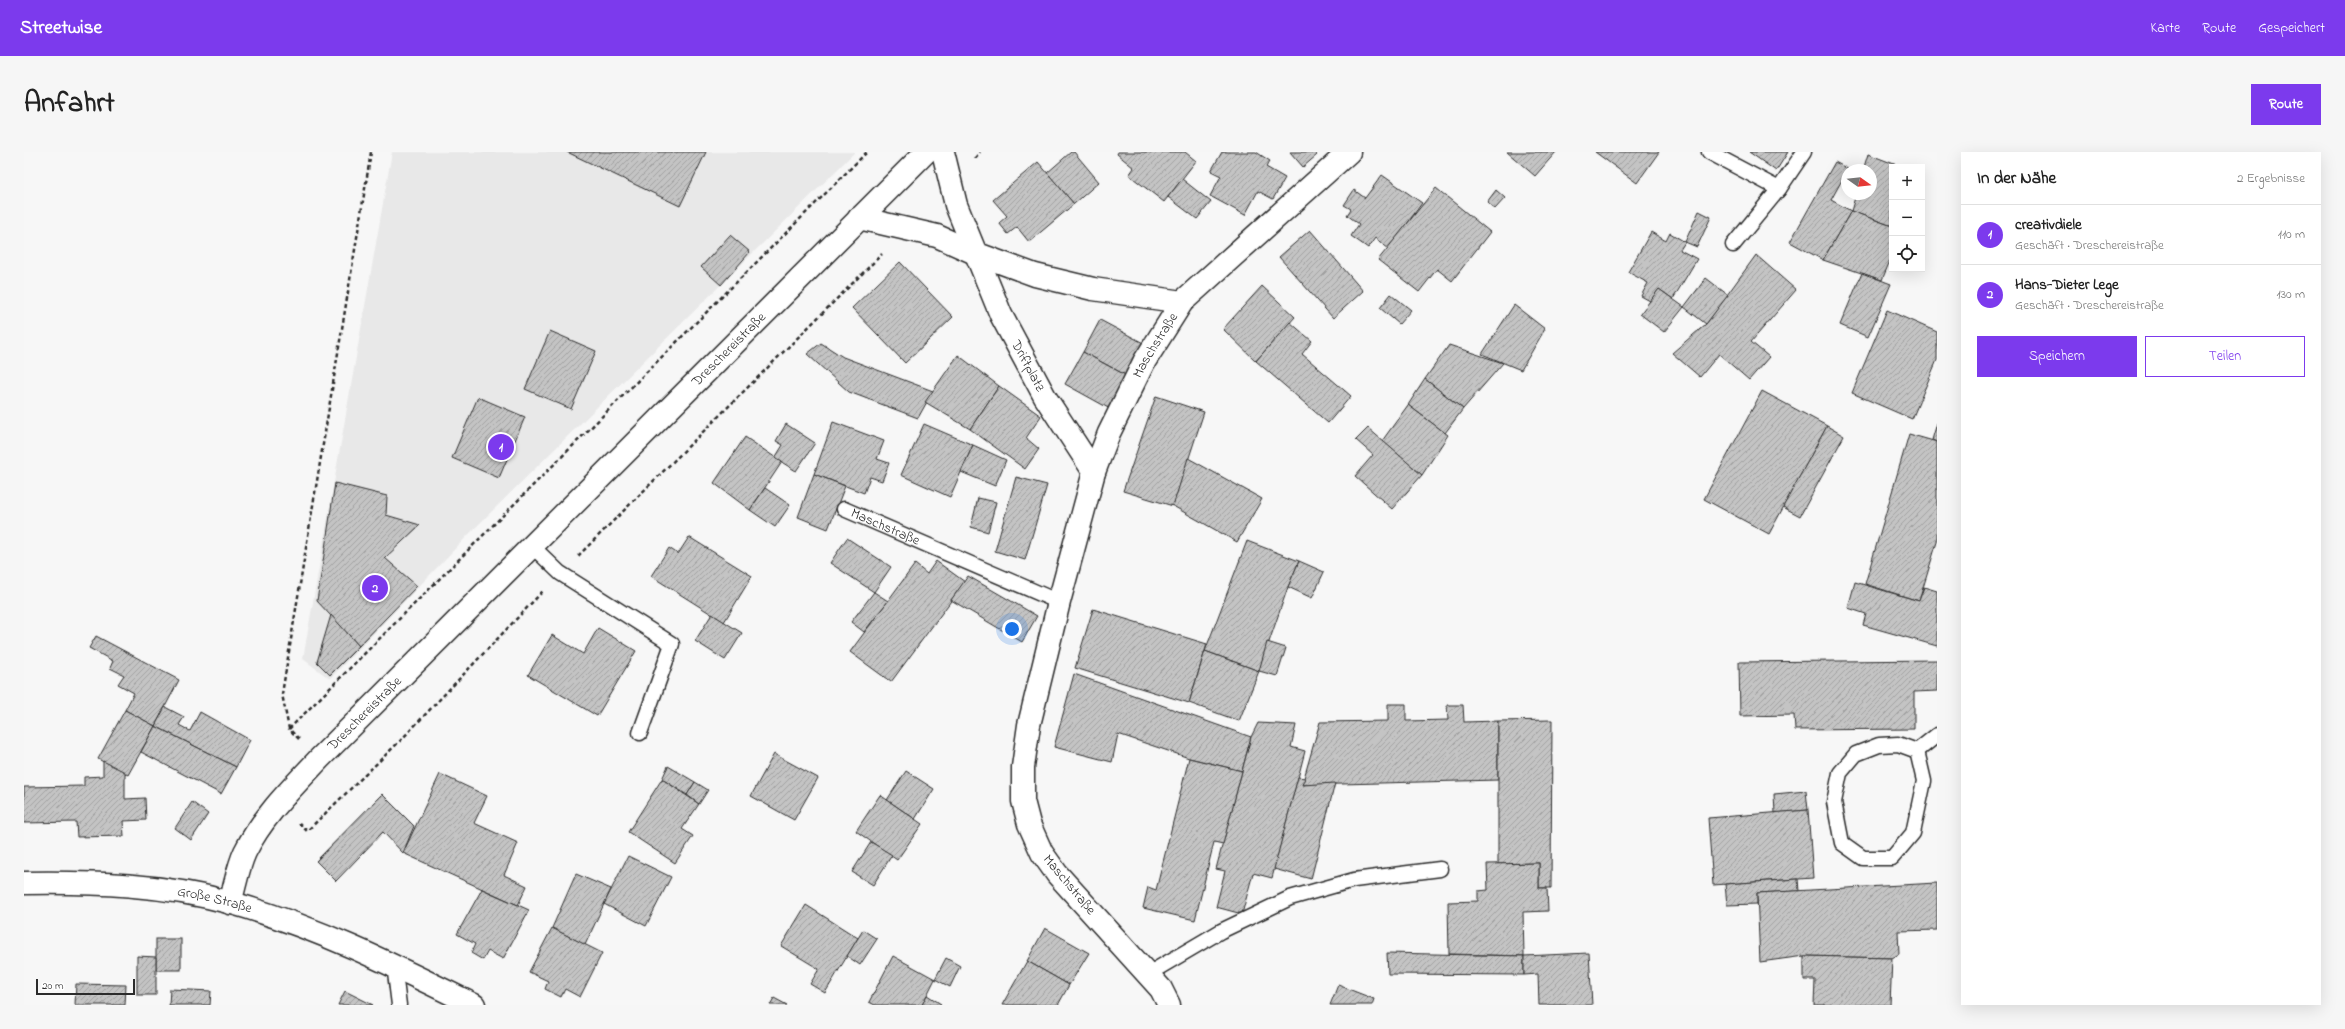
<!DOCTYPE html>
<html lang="de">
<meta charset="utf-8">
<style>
body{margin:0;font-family:"Indie Flower",sans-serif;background:#f6f6f6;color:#222}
.controls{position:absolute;right:12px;top:12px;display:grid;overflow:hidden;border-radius:0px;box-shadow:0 4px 16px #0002}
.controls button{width:36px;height:36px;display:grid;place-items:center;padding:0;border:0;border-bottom:1px solid #e0e0e0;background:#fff;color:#222;font:20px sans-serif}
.compass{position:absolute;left:1817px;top:12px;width:36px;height:36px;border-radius:50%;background:#fff;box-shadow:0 4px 16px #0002;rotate:105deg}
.scale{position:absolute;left:12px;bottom:10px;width:99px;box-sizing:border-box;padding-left:4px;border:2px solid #2b2b2b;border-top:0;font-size:11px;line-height:14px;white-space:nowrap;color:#2b2b2b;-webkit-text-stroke:3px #fff;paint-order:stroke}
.you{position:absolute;left:988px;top:477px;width:14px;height:14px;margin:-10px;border:3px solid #fff;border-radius:50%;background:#1a73e8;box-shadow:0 0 0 6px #1a73e833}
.badge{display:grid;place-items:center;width:26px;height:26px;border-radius:50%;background:#7c3aed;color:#fff;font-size:13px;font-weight:700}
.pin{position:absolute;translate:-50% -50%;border:2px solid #fff;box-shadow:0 1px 4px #0006}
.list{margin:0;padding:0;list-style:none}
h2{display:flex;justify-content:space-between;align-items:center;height:52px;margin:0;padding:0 16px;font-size:17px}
h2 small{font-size:13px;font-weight:400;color:#767676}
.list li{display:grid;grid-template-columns:26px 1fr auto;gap:12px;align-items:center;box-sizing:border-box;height:60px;padding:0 16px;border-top:1px solid #e0e0e0}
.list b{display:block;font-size:15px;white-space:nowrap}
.list p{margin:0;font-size:13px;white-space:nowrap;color:#767676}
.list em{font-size:13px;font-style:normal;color:#767676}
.actions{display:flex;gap:8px;padding:12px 16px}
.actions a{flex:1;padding:9px 0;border:1px solid #7c3aed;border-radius:0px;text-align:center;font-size:14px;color:#7c3aed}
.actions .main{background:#7c3aed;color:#fff}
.icon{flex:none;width:22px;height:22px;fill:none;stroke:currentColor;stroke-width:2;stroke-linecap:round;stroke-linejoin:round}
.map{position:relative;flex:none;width:1913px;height:853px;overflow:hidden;border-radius:0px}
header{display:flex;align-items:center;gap:24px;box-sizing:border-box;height:56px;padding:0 20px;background:#7c3aed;color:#fff}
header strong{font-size:19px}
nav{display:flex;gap:22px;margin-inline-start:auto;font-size:14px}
.intro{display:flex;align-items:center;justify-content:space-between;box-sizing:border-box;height:96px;padding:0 24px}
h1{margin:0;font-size:28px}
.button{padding:10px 18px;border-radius:0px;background:#7c3aed;color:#fff;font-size:14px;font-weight:700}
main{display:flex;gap:24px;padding:0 24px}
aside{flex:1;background:#fff;border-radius:0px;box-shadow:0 4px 16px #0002}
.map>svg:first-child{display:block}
.built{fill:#e8e8e8}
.building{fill:url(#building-hatch);stroke:#2b2b2b}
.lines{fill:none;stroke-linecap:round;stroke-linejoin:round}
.service-casing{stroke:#2b2b2b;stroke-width:17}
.minor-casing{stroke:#2b2b2b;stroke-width:25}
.tertiary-casing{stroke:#2b2b2b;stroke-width:25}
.secondary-casing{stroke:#2b2b2b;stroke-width:25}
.path{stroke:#2b2b2b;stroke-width:2.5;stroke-dasharray:4 3;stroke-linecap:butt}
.service{stroke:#fff;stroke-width:14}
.minor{stroke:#fff;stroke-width:22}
.tertiary{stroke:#fff;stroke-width:22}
.secondary{stroke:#fff;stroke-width:22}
.labels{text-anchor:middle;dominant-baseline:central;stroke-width:3;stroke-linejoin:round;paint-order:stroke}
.street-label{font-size:14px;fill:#2b2b2b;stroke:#fff}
</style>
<header>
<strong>Streetwise</strong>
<nav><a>Karte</a><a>Route</a><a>Gespeichert</a></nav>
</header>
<div class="intro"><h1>Anfahrt</h1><a class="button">Route</a></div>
<main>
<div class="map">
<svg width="1913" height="853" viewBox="0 0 1913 853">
<defs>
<pattern id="building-hatch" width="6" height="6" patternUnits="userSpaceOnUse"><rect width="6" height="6" fill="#c4c4c4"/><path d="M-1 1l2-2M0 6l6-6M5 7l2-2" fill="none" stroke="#9f9f9f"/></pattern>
</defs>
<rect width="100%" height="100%" fill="#f7f7f7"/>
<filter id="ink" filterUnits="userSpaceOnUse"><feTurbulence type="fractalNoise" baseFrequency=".025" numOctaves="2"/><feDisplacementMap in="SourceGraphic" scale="8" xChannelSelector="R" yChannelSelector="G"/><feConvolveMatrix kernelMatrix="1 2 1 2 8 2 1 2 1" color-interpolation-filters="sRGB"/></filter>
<g filter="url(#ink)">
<!-- built -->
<path class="built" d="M368,0H831L450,377L306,527L279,507Z"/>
<!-- building -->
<g class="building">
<path d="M543,0H682L656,54Z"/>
<path d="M1047,0H1050L1075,30L1050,52L1023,21Z"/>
<path d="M1094,0H1161L1172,9L1140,50L1105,23L1110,16L1093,2Z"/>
<path d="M1198,0H1232L1246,9L1242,15L1261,26L1249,47L1234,39L1221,63L1186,44L1197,24L1187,19Z"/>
<path d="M1266,0H1290L1293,3L1279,15Z"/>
<path d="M1483,0H1532L1511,24Z"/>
<path d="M1571,0H1635L1613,31Z"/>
<path d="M1725,0H1764L1752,19Z"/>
<path d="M1844,2L1878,15H1868V74L1827,59L1832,42H1847V18H1839Z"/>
<path d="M1014,10L1050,52L1005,90L993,75L984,82L975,71L983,64L969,48Z"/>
<path d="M1811,10L1824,17L1807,48L1827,59L1799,108L1766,90Z"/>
<path d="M1358,23L1398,51L1365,97L1351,86L1344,96L1327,84L1335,72L1323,63L1327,57L1320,53L1330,38L1341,46Z"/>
<path d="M1158,27L1187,50L1173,67L1144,45Z"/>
<path d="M1412,36L1466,80L1428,129L1413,117L1395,140L1354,108Z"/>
<path d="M1472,38L1481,46L1471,57L1463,50Z"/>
<path d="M1675,59L1687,65L1673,95L1661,90Z"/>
<path d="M1827,59L1868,74V104L1858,128L1799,108Z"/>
<path d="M1286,78L1339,139L1309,166L1255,105Z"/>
<path d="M1627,80L1642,89L1646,81L1661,90L1656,98L1673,107L1649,147L1635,137L1626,149L1617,144L1624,131L1604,120Z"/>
<path d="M706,83L726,100L697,133L677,115Z"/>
<path d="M1732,103L1772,138L1727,190L1745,205L1725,228L1695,202L1676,225L1648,201L1682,172Z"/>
<path d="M876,110L929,165L881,211L828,156Z"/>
<path d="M1838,121L1867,132L1844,185L1816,173Z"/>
<path d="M1682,126L1704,143L1682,172L1660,155Z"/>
<path d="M1238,134L1271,165L1232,209L1199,177Z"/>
<path d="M1635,137L1660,155L1640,180L1616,162Z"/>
<path d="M1367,142L1387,158L1375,172L1356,156Z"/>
<path d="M1490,153L1521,177L1497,218L1458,202Z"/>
<path d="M1863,158L1913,180V208L1888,267L1828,241Z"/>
<path d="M1076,168L1123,193L1105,225L1059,200Z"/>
<path d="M1266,170L1288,189L1278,202L1327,244L1304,271L1232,209Z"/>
<path d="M526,179L572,199L547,257L501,237Z"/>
<path d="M797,191L819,205L909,239L894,266L825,240L783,202Z"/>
<path d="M1425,193L1479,211L1439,257L1401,227Z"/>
<path d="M1059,200L1105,225L1088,258L1041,232Z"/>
<path d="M934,203L975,234L946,277L901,250Z"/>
<path d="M1401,227L1439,257L1421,281L1384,253Z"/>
<path d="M975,234L1017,264L1002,286L1015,297L1001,317L946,277Z"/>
<path d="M1738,239L1803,274L1745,382L1680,347Z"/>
<path d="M1132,244L1180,260L1149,354L1099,339Z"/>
<path d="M454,245L501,265L475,326L428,306Z"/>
<path d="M1384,253L1424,283L1398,323L1358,289Z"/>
<path d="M809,270L860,289L853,307L865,311L858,329L846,325L840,341L790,322Z"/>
<path d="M1913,271V290L1908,288Z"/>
<path d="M762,272L791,291L772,319L751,306L759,293L752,289Z"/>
<path d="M900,272L949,293L926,345L877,323Z"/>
<path d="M1803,274L1820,284L1776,364L1759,355Z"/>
<path d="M1344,276L1398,323L1368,357L1331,324L1349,303L1332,288Z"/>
<path d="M1885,282L1913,290V390L1895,449L1841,432Z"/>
<path d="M721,285L758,310L726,358L690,331Z"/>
<path d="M949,293L982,308L971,334L937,320Z"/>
<path d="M1164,306L1238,347L1213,390L1149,354Z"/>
<path d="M790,322L821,334L804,377L774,365Z"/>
<path d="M992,325L1023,333L1001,408L971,399Z"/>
<path d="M311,331L363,344L362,363L396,373L361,406L393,434L335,494L293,449Z"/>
<path d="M741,336L766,353L751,375L726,358Z"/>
<path d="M954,346L972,350L964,380L947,375Z"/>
<path d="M665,385L728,424L700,470L627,424L645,396L654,402Z"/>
<path d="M823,386L867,415L850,440L806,411Z"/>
<path d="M1223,389L1275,409L1264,435L1235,519L1181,499Z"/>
<path d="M912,409L941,430L867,530L826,500L891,412L903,422Z"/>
<path d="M1275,409L1300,420L1288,446L1264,435Z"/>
<path d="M944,424L1013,464L998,490L927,448Z"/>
<path d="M1831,430L1895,449L1900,435L1913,439V494L1839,473L1842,462L1824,456Z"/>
<path d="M850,440L864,449L840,480L827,470Z"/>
<path d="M1069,457L1183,492L1165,551L1051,516Z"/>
<path d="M688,462L718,481L701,508L671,489Z"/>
<path d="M307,463L335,494L306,523L293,510Z"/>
<path d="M574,476L612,499L573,564L504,523L528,483L559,502Z"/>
<path d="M72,484L155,528L131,574L101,558L110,541L94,532L100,523L86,516L89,509L65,496Z"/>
<path d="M1243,490L1262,496L1253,524L1235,519Z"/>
<path d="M1181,499L1235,519L1215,569L1165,551Z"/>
<path d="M1913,508V539L1890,540V577L1771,578L1770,563L1716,564L1715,510Z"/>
<path d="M1050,522L1227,585L1218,619L1165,606L1094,582L1088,610L1030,595Z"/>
<path d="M1364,552H1382V569L1424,568L1423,553H1439L1440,570L1474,569V628L1278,633L1296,570L1364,569Z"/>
<path d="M141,555L160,565L155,573L166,579L176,560L226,588L212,615L131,574Z"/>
<path d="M101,558L131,574L104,623L74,607Z"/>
<path d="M1528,568L1527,736H1515V711L1474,712V569Z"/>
<path d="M1234,571L1272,573L1267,595L1281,599L1248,726L1229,721L1218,762L1192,755L1201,719L1192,717L1227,585Z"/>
<path d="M131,574L212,615L197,642L117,600Z"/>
<path d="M750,602L794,626L770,668L727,644Z"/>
<path d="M1165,606L1218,619L1199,692L1190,690L1171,768L1119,756L1124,735L1132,738Z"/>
<path d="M79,609L101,620V647L121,646L122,668L99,669L100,684L53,685L52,670L0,671V635L60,634V625L79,624Z"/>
<path d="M644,614L671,630L663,643L638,627Z"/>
<path d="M882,619L910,637L891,667L863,648Z"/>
<path d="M416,622L463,644L450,671L494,691L480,723L503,734L494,753L379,701Z"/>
<path d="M1274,625L1281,626L1278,633L1311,631L1287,727L1250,717Z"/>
<path d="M638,627L675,652L658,677L669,684L651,711L604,680Z"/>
<path d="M671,630L684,638L675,652L663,643Z"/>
<path d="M1782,639L1784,658L1751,661L1750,642Z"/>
<path d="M358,642L390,674L379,701L359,680L312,729L292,709Z"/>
<path d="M856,643L898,672L873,708L832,679Z"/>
<path d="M168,650L184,662L167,688L151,676Z"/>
<path d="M1784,658L1789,726L1689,733L1684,666Z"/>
<path d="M847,690L868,703L849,733L828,720Z"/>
<path d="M604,704L647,725L622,774L580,752Z"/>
<path d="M1515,711V736H1523L1524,759L1499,760L1500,804L1425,802L1424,750L1454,749V739L1464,738L1463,712Z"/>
<path d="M552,722L587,737L561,793L528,776Z"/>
<path d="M1774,727L1775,739L1733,741V752L1703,753L1701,732Z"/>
<path d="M1913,731V778L1874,779L1875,802L1868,806L1780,804L1736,810L1733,741Z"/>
<path d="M458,737L505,758L479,807L464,799L459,808L447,801L451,792L433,782Z"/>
<path d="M782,753L834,786L801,841L786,832L795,817L757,794Z"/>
<path d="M528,776L578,801L556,845L541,837L537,845L521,837L524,829L505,820Z"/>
<path d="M1021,776L1065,801L1045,833L1003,809Z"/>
<path d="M839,778L853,787L836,813L823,804Z"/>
<rect x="132" y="787" width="25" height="31"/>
<path d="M1363,801L1500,804V823L1364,822Z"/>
<path d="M1565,801L1568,853H1515L1514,822L1500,823V804Z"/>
<path d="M113,804L132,805V843H113Z"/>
<path d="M869,804L911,827L898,853H851L845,850Z"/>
<path d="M1780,804L1868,806L1866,853H1790L1791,828H1780Z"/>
<path d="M922,806L936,814L926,835L911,827Z"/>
<path d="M1003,809L1045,833L1034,853H978Z"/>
<path d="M52,832L102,833L101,853H51Z"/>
<path d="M1314,833L1350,847L1348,853H1306Z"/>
<path d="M146,837L187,839L186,853H145Z"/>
<path d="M321,839L349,853H314Z"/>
<path d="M903,843L917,852L916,853H898Z"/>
<path d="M750,846L763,853H746Z"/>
</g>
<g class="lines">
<defs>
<g id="service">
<path d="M1685,0L1755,37"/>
<path d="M1709,93L1755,37L1780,0"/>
<path id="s1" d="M820,357L1035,450"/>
<path d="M508,394L536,421L648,492L616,581"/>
<path d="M1874,592L1893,599L1900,629L1889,681L1868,706H1839L1818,691L1810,650L1816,621L1832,602L1855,593Z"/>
<path d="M1893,599L1913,583"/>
<path d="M370,813L375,853"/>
<path d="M1124,822L1197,779L1266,746L1330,728L1416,717"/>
</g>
<g id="minor">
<path id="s2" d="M919,0L932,53L977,163L1021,245L1070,320"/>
<path d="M835,66L913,84L951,101L1011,123L1069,137L1158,150"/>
<path id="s3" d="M1145,853L1137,837L1033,722L1018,701L1005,672L999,649V615L1005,573L1035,450L1070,320L1085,281L1120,210L1158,150L1325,0"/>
</g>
<g id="tertiary">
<path id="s4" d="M206,751C211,734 214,715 221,700C239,664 268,636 295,607L902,0"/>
</g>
<g id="secondary">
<path id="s5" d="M0,731C69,730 140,732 208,751C293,775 371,814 450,853"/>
</g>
</defs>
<!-- service casing -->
<use href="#service" class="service-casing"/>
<!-- minor casing -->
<use href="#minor" class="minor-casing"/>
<!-- tertiary casing -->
<use href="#tertiary" class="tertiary-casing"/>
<!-- secondary casing -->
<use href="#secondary" class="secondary-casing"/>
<!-- path -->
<g class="path">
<path d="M951,6L956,0"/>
<path d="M554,404L858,102"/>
<path d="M265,577L843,0"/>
<path d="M275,587L265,577L258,542L347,0"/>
<path d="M275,671L283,679L376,589L519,439"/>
</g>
<!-- service -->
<use href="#service" class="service"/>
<!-- minor -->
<use href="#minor" class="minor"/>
<!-- tertiary -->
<use href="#tertiary" class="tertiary"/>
<!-- secondary -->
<use href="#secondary" class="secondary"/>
</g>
</g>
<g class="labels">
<!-- street labels -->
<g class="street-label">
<text stroke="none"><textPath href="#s3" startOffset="733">Maschstraße</textPath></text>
<text stroke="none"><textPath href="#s4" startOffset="752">Dreschereistraße</textPath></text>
<text stroke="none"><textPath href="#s2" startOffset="231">Driftplatz</textPath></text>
<text stroke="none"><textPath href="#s1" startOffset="45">Maschstraße</textPath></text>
<text stroke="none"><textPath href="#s4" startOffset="237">Dreschereistraße</textPath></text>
<text transform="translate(1045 733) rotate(50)">Maschstraße</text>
<text stroke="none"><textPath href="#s5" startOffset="192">Große Straße</textPath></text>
</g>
</g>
</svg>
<div class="controls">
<button>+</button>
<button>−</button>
<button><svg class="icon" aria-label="locate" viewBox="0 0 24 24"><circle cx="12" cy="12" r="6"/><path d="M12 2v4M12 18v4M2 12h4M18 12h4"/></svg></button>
</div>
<svg class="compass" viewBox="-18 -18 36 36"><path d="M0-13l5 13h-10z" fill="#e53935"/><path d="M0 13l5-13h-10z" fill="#767676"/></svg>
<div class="scale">20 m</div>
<div class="you"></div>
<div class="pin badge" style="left:477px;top:295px">1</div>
<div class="pin badge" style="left:351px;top:436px">2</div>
</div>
<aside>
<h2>In der Nähe<small>2 Ergebnisse</small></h2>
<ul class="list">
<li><span class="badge">1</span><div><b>creativdiele</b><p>Geschäft · Dreschereistraße</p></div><em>110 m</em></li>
<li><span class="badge">2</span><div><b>Hans-Dieter Lege</b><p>Geschäft · Dreschereistraße</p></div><em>130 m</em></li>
</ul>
<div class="actions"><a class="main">Speichern</a><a>Teilen</a></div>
</aside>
</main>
